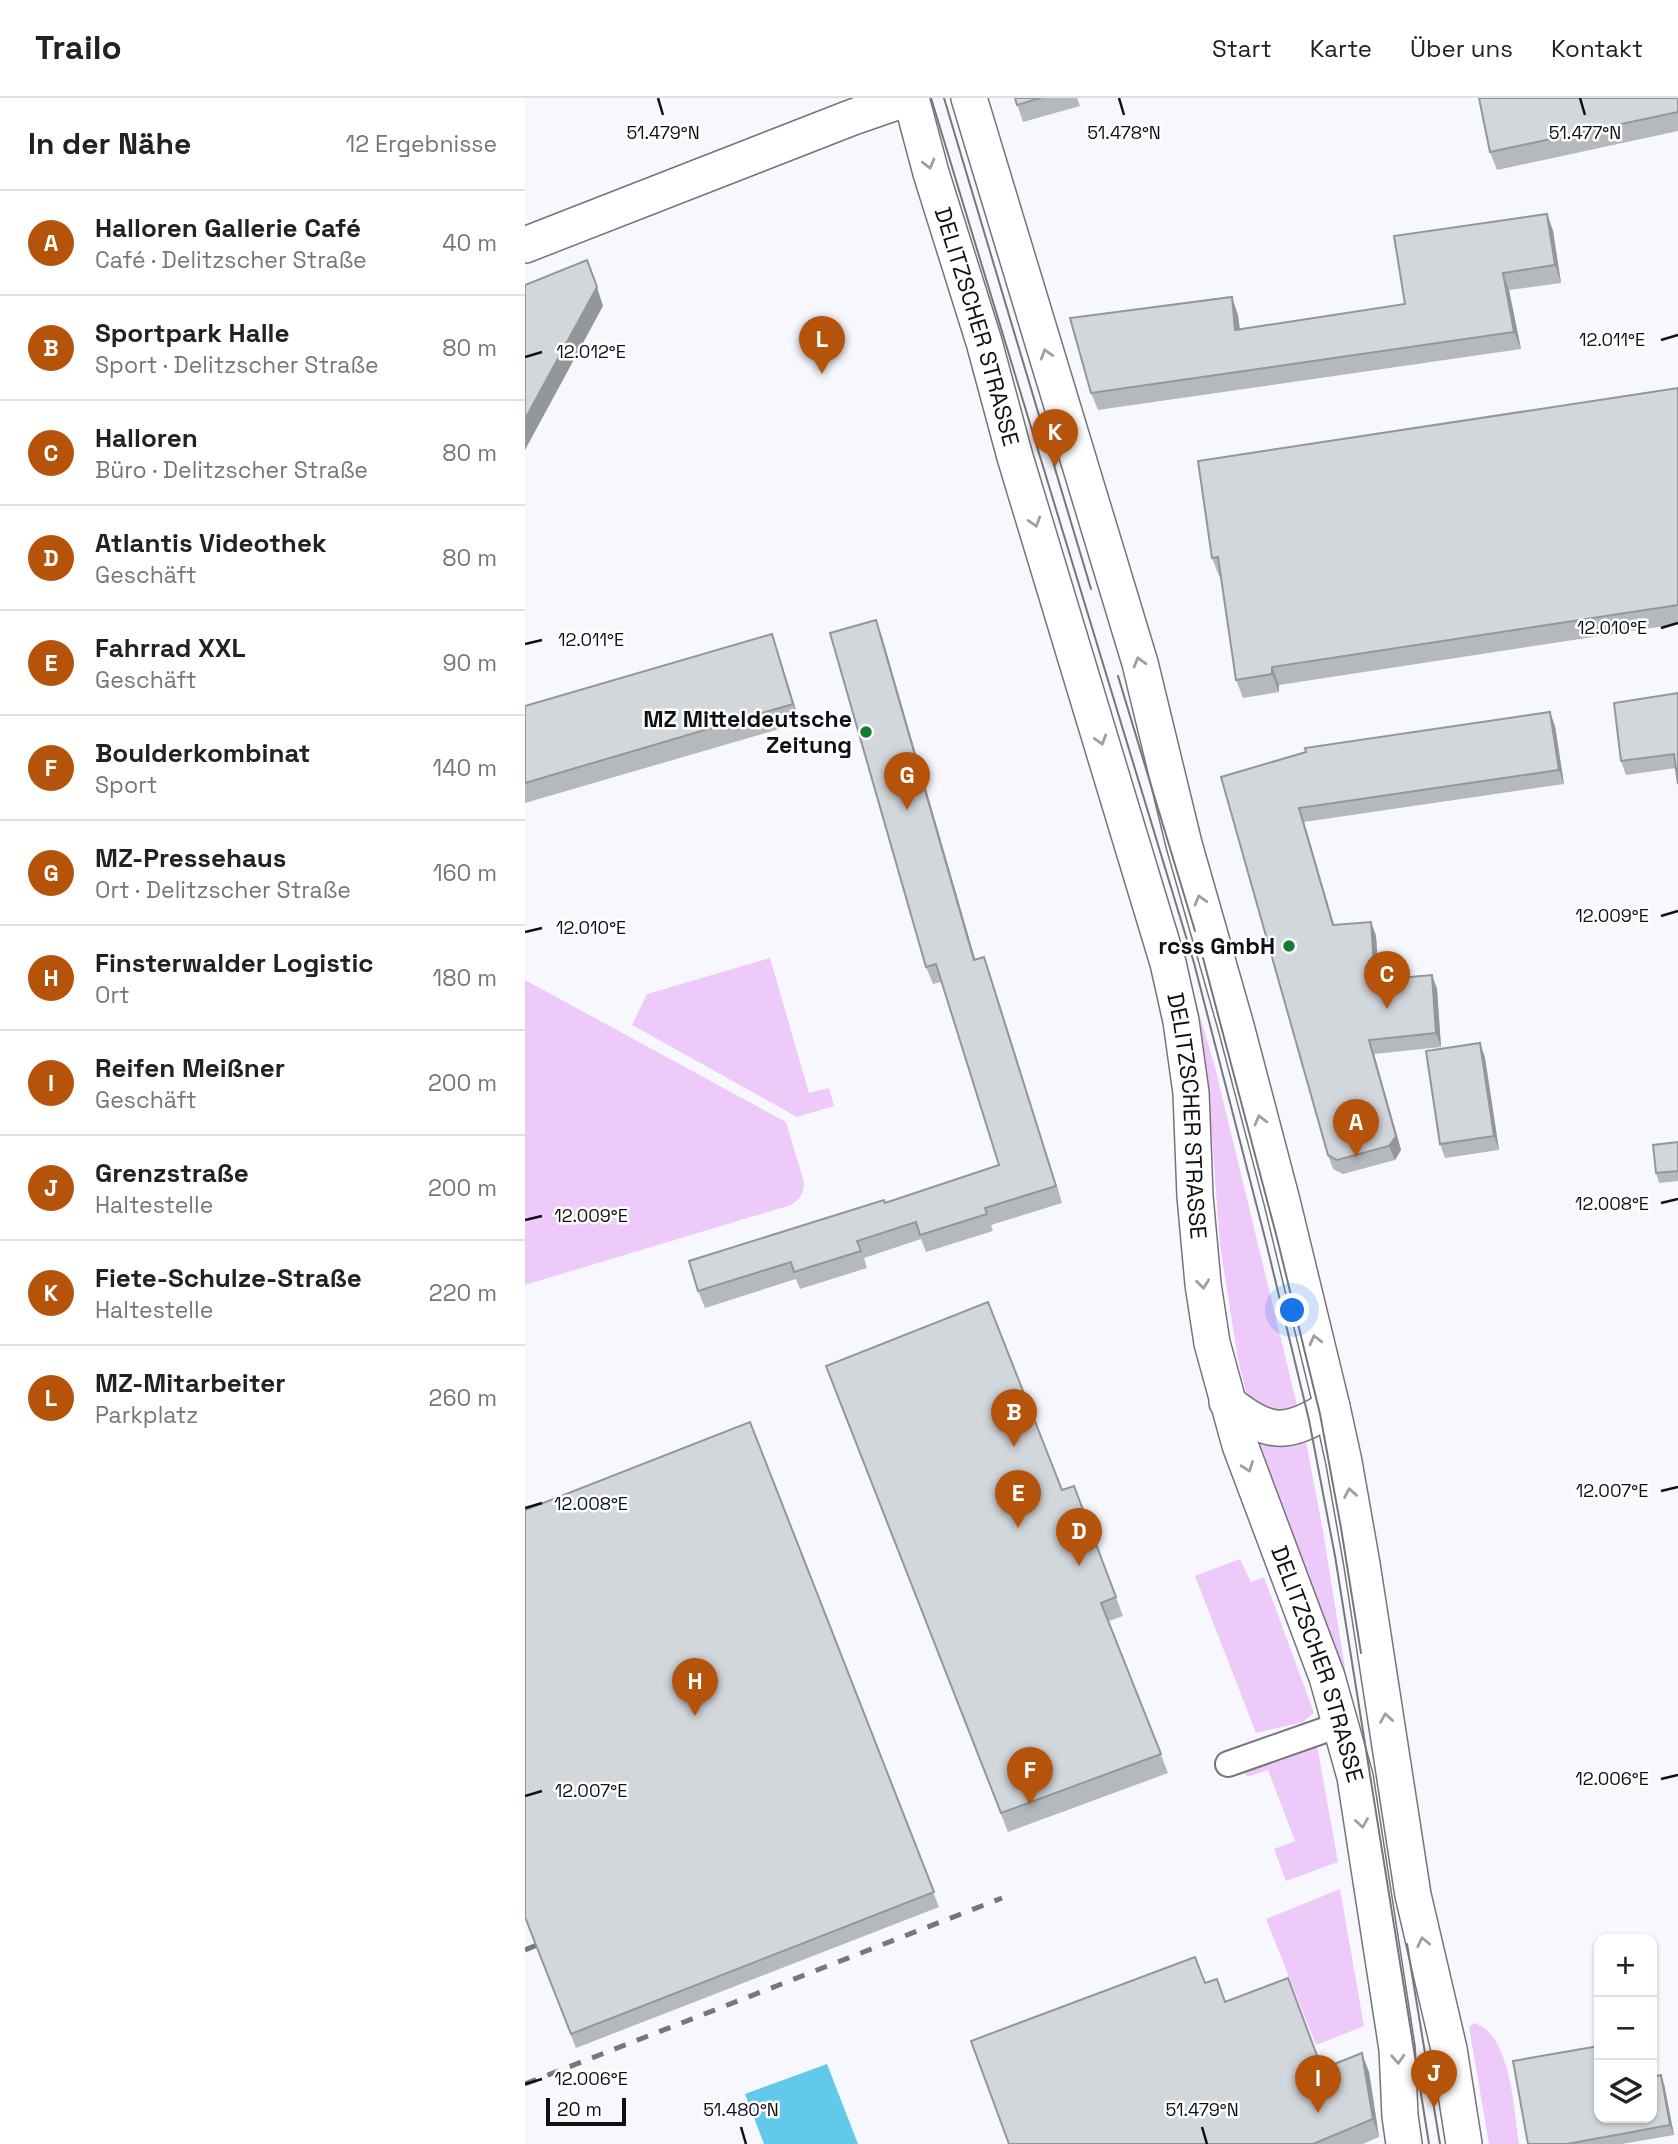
<!DOCTYPE html>
<html lang="de">
<meta charset="utf-8">
<style>
body{margin:0;font-family:"Space Grotesk",sans-serif;background:#f2f2f2;color:#222}
.controls{position:absolute;right:21px;bottom:21px;display:grid;overflow:hidden;border-radius:14px;box-shadow:0 2px 5px #0004}
.controls button{width:63px;height:63px;display:grid;place-items:center;padding:0;border:0;border-bottom:2px solid #e0e0e0;background:#fff;color:#222;font:35px sans-serif}
.scale{position:absolute;left:21px;bottom:18px;width:80px;box-sizing:border-box;padding-left:7px;border:4px solid #0f1012;border-top:0;font-size:19px;line-height:24px;white-space:nowrap;color:#0f1012;-webkit-text-stroke:5px #fff;paint-order:stroke}
.you{position:absolute;left:768px;top:1213px;width:24px;height:24px;margin:-18px;border:5px solid #fff;border-radius:50%;background:#1a73e8;box-shadow:0 0 0 10px #1a73e833}
.badge{display:grid;place-items:center;width:46px;height:46px;border-radius:50%;background:#b45309;color:#fff;font-size:23px;font-weight:700}
.pin{position:absolute;translate:-50% -58px;filter:drop-shadow(0 2px 4px #0008)}
.pin::after{content:'';position:absolute;top:37px;width:24px;height:21px;background:inherit;clip-path:polygon(0 0,100% 0,50% 100%)}
.list{margin:0;padding:0;list-style:none}
h2{display:flex;justify-content:space-between;align-items:center;height:91px;margin:0;padding:0 28px;font-size:30px}
h2 small{font-size:23px;font-weight:400;color:#767676}
.list li{display:grid;grid-template-columns:46px 1fr auto;gap:21px;align-items:center;box-sizing:border-box;height:105px;padding:0 28px;border-top:2px solid #e0e0e0}
.list b{display:block;font-size:26px;white-space:nowrap}
.list p{margin:0;font-size:23px;white-space:nowrap;color:#767676}
.list em{font-size:23px;font-style:normal;color:#767676}
.icon{flex:none;width:38px;height:38px;fill:none;stroke:currentColor;stroke-width:2;stroke-linecap:round;stroke-linejoin:round}
.map{position:relative;flex:none;width:1153px;height:2046px;overflow:hidden}
header{display:flex;align-items:center;gap:42px;box-sizing:border-box;height:98px;padding:0 35px;background:#fff;border-bottom:2px solid #e0e0e0}
header strong{font-size:33px}
nav{display:flex;gap:38px;margin-inline-start:auto;font-size:24px}
main{display:flex}
aside{flex:1;background:#fff}
.map>svg:first-child{display:block}
.green{fill:#eecafb}
.water{fill:#61caea}
.lines{fill:none;stroke-linecap:round;stroke-linejoin:round}
.street-casing{stroke:#73757a;stroke-width:28}
.secondary-casing{stroke:#73757a;stroke-width:38}
.street{stroke:#fff;stroke-width:24}
.secondary{stroke:#fff;stroke-width:35}
.tram{stroke:#75777b;stroke-width:2}
.rail{stroke:#75777b;stroke-width:5;stroke-dasharray:12 12;stroke-linecap:butt}
.wall{fill:#b5b9bd}
.shaded-wall{fill:#93969a}
.building{fill:#d2d7dc;stroke:#93969a;stroke-width:2}
.oneway{stroke:#9f9fa0}
.ticks{fill:none;stroke:#0f1012;stroke-width:2.5}
.poi-dot{fill:#117e34;stroke:#fff;stroke-width:2.5}
.labels{text-anchor:middle;dominant-baseline:central;stroke-width:5;stroke-linejoin:round;paint-order:stroke}
.street-label{font-size:23px;fill:#0f1012;stroke:#fff}
.poi-label{font-size:23px;font-weight:bold;fill:#0f1012;stroke:#fff;text-anchor:end}
.ticks-label{font-size:18px;text-anchor:middle;fill:#0f1012;stroke:#fff;stroke-width:5;stroke-linejoin:round;paint-order:stroke}
</style>
<header>
<strong>Trailo</strong>
<nav><a>Start</a><a>Karte</a><a>Über uns</a><a>Kontakt</a></nav>
</header>
<main>
<aside>
<h2>In der Nähe<small>12 Ergebnisse</small></h2>
<ul class="list">
<li><span class="badge">A</span><div><b>Halloren Gallerie Café</b><p>Café · Delitzscher Straße</p></div><em>40 m</em></li>
<li><span class="badge">B</span><div><b>Sportpark Halle</b><p>Sport · Delitzscher Straße</p></div><em>80 m</em></li>
<li><span class="badge">C</span><div><b>Halloren</b><p>Büro · Delitzscher Straße</p></div><em>80 m</em></li>
<li><span class="badge">D</span><div><b>Atlantis Videothek</b><p>Geschäft</p></div><em>80 m</em></li>
<li><span class="badge">E</span><div><b>Fahrrad XXL</b><p>Geschäft</p></div><em>90 m</em></li>
<li><span class="badge">F</span><div><b>Boulderkombinat</b><p>Sport</p></div><em>140 m</em></li>
<li><span class="badge">G</span><div><b>MZ-Pressehaus</b><p>Ort · Delitzscher Straße</p></div><em>160 m</em></li>
<li><span class="badge">H</span><div><b>Finsterwalder Logistic</b><p>Ort</p></div><em>180 m</em></li>
<li><span class="badge">I</span><div><b>Reifen Meißner</b><p>Geschäft</p></div><em>200 m</em></li>
<li><span class="badge">J</span><div><b>Grenzstraße</b><p>Haltestelle</p></div><em>200 m</em></li>
<li><span class="badge">K</span><div><b>Fiete-Schulze-Straße</b><p>Haltestelle</p></div><em>220 m</em></li>
<li><span class="badge">L</span><div><b>MZ-Mitarbeiter</b><p>Parkplatz</p></div><em>260 m</em></li>
</ul>
</aside>
<div class="map">
<svg width="1153" height="2046" viewBox="0 0 1153 2046">
<rect width="100%" height="100%" fill="#f6f8fe"/>
<!-- green -->
<g class="green">
<path d="M582,606L690,969L772,1307L742,1316L722,1297L713,1262L695,1147L682,976Z"/>
<path d="M245,860L284,995L304,990L309,1008L272,1019L107,927L122,896Z"/>
<path d="M0,882L261,1024L279,1084C279,1095 275,1101 266,1107L0,1187Z"/>
<path d="M732,1343L763,1347L781,1344L798,1433L827,1614Z"/>
<path d="M715,1461L726,1484L739,1479L789,1615L778,1624L731,1635L670,1478Z"/>
<path d="M792,1647L813,1764L761,1783L749,1751L770,1743L743,1672L722,1679L719,1671Z"/>
<path d="M815,1791L839,1928L791,1947L741,1821Z"/>
<path d="M949,1925C986,1935 989,2013 994,2046H964L944,1929Z"/>
</g>
<!-- water -->
<path class="water" d="M302,1966L333,2046H239L220,1996Z"/>
<g class="lines">
<defs>
<path id="street" d="M703,1666L817,1626"/>
<g id="secondary">
<path id="s1" d="M386,0L406,75L459,244L490,359L643,865L656,923L666,995L670,1098L678,1186L687,1245L715,1347L802,1579L830,1679L872,1951L875,2018L879,2046"/>
<path d="M444,0L615,565L659,746L711,928L757,1103L807,1309L819,1364L837,1466L888,1797L924,1951L939,2046"/>
<path d="M0,147L328,19L383,0"/>
<path d="M702,1304C744,1338 762,1338 807,1309"/>
</g>
</defs>
<!-- street casing -->
<use href="#street" class="street-casing"/>
<!-- secondary casing -->
<use href="#secondary" class="secondary-casing"/>
<!-- street -->
<use href="#street" class="street"/>
<!-- secondary -->
<use href="#secondary" class="secondary"/>
<!-- tram -->
<g class="tram">
<path d="M406,0L669,865L741,1144L784,1322L810,1458L904,2046"/>
<path d="M419,0L566,491"/>
<path d="M593,578L670,833"/>
<path d="M678,860L752,1140L795,1316L816,1430L836,1555"/>
<path d="M882,1846L915,2046"/>
</g>
<!-- rail -->
<g class="rail">
<path d="M0,1852L29,1840"/>
<path d="M0,1986L477,1800"/>
</g>
</g>
<!-- wall -->
<g class="wall">
<path d="M490,0H552L555,8L498,24Z"/>
<path d="M1153,0V33L972,72L965,54Z"/>
<path d="M1022,116L1028,133L1036,185L984,192L996,251L573,312L566,295L713,217L715,232L880,206Z"/>
<path d="M1153,290V526L754,587V594L718,600L711,582L696,477L694,478L687,460Z"/>
<path d="M351,522L357,539L450,861L459,859L465,876L537,1105L466,1127L468,1133L401,1154L396,1141L339,1160L342,1170L275,1191L271,1181L180,1210L173,1193L360,1105L474,1067L416,884L408,886L401,869Z"/>
<path d="M253,554L275,625L0,705V608Z"/>
<path d="M1153,595L1151,670L1101,677L1096,663Z"/>
<path d="M1030,628L1039,686L779,724L809,827L846,824L851,838L854,882L907,877L912,891L916,949L849,956L876,1052L870,1062L818,1076L808,1071L803,1057L696,679Z"/>
<path d="M955,945L960,960L974,1052L920,1060L915,1046Z"/>
<path d="M1153,1044V1083L1134,1085L1131,1075Z"/>
<path d="M308,1287L537,1392L591,1499L598,1518L584,1523L643,1675L483,1734Z"/>
<path d="M225,1324L414,1809L51,1950L0,1820Z"/>
<path d="M680,1885L700,1904L797,1971L844,1974L854,2039L838,2046H484Z"/>
<path d="M1139,1986L1149,2037L1097,2046H1003L1074,2020Z"/>
</g>
<!-- shaded-wall -->
<g class="shaded-wall">
<path d="M1022,116L1028,133L1036,185L1030,167Z"/>
<path d="M978,175L984,192L996,251L989,234Z"/>
<path d="M72,189L78,208L0,352V321Z"/>
<path d="M707,199L713,217L717,250L710,232Z"/>
<path d="M351,522L357,539L455,878L449,862Z"/>
<path d="M247,536L253,554L275,625L268,606Z"/>
<path d="M747,569L754,587V594L747,576Z"/>
<path d="M1025,614L1030,628L1039,686L1034,672Z"/>
<path d="M774,710L779,724L813,841L808,827Z"/>
<path d="M846,824L851,838L855,896L850,882Z"/>
<path d="M459,859L465,876L537,1105L531,1088Z"/>
<path d="M907,877L912,891L916,949L911,935Z"/>
<path d="M844,942L849,956L876,1052L870,1062L864,1048Z"/>
<path d="M955,945L960,960L974,1052L969,1038Z"/>
<path d="M837,1955L844,1974L854,2039L848,2021Z"/>
<path d="M1136,1977L1139,1986L1149,2037L1145,2027Z"/>
</g>
<!-- building -->
<g class="building">
<path d="M490,0H516L492,7Z"/>
<path d="M954,0H1153V14L965,54Z"/>
<path d="M1022,116L1030,167L978,175L989,234L566,295L545,220L707,199L710,232L880,206L869,138Z"/>
<path d="M62,162L72,189L0,321V187Z"/>
<path d="M1153,290V507L747,569V576L711,582L693,459L687,460L673,363Z"/>
<path d="M351,522L449,862L459,859L531,1088L460,1110L462,1116L395,1137L391,1124L332,1143L336,1153L269,1174L266,1164L173,1193L164,1163L359,1102L360,1105L474,1067L411,866L401,869L305,535Z"/>
<path d="M247,536L268,606L0,685V608Z"/>
<path d="M1153,595V686L1149,656L1096,663L1089,605Z"/>
<path d="M1025,614L1034,672L774,710L808,827L846,824L850,882L907,877L911,935L844,942L871,1038L864,1048L812,1062L803,1057L696,679L781,654L780,650Z"/>
<path d="M955,945L969,1038L915,1046L901,953Z"/>
<path d="M1153,1044V1073L1131,1075L1128,1047Z"/>
<path d="M463,1204L537,1392L549,1388L591,1499L576,1505L636,1656L476,1715L301,1268Z"/>
<path d="M225,1324L409,1794L46,1936L0,1819V1412Z"/>
<path d="M670,1859L680,1885L692,1881L700,1904L763,1880L797,1971L837,1955L848,2021L788,2046H484L446,1943Z"/>
<path d="M1074,1948V2020H1127V1979L1136,1977L1145,2027L1042,2046H1003L988,1963Z"/>
</g>
<!-- one-way arrows -->
<defs><path id="oneway-chevron" d="M-2-3.5L2.5 0L-2 3.5" fill="none" stroke-width="1.6" stroke-linecap="round" stroke-linejoin="round" transform="scale(1.75)"/></defs>
<g class="oneway">
<use href="#oneway-chevron" transform="translate(404 66) rotate(75)"/>
<use href="#oneway-chevron" transform="translate(521 256) rotate(-107)"/>
<use href="#oneway-chevron" transform="translate(510 424) rotate(73)"/>
<use href="#oneway-chevron" transform="translate(614 564) rotate(-106)"/>
<use href="#oneway-chevron" transform="translate(576 642) rotate(73)"/>
<use href="#oneway-chevron" transform="translate(675 802) rotate(-106)"/>
<use href="#oneway-chevron" transform="translate(735 1022) rotate(-105)"/>
<use href="#oneway-chevron" transform="translate(678 1186) rotate(83)"/>
<use href="#oneway-chevron" transform="translate(790 1242) rotate(-104)"/>
<use href="#oneway-chevron" transform="translate(723 1369) rotate(70)"/>
<use href="#oneway-chevron" transform="translate(825 1395) rotate(-100)"/>
<use href="#oneway-chevron" transform="translate(861 1620) rotate(-99)"/>
<use href="#oneway-chevron" transform="translate(837 1725) rotate(81)"/>
<use href="#oneway-chevron" transform="translate(898 1844) rotate(-102)"/>
<use href="#oneway-chevron" transform="translate(873 1961) rotate(87)"/>
</g>
<!-- ticks -->
<path class="ticks" d="M133,0L138,17M594,0L599,17M1055,0L1060,17M1136,242L1153,237M0,259L17,254M1136,530L1153,525M0,546L17,542M1136,818L1153,813M0,834L17,830M1136,1105L1153,1101M0,1122L17,1118M1136,1393L1153,1389M0,1410L17,1405M1136,1681L1153,1677M0,1698L17,1693M0,1986L17,1981M216,2029L221,2046M677,2029L682,2046"/>
<!-- markers -->
<g class="poi-dot">
<circle cx="341" cy="634" r="7"/>
<circle cx="764" cy="848" r="7"/>
</g>
<g class="labels">
<!-- street labels -->
<g class="street-label">
<text stroke="none"><textPath href="#s1" startOffset="238">DELITZSCHER STRASSE</textPath></text>
<text stroke="none"><textPath href="#s1" startOffset="1057">DELITZSCHER STRASSE</textPath></text>
<text stroke="none"><textPath href="#s1" startOffset="1624">DELITZSCHER STRASSE</textPath></text>
</g>
<!-- poi labels -->
<g class="poi-label">
<text x="327" y="621">MZ Mitteldeutsche<tspan x="327" dy="26">Zeitung</tspan></text>
<text x="750" y="848">rcss GmbH</text>
</g>
</g>
<g class="ticks-label">
<text x="138" y="41">51.479°N</text>
<text x="599" y="41">51.478°N</text>
<text x="1060" y="41">51.477°N</text>
<text x="1087" y="248">12.011°E</text>
<text x="66" y="260">12.012°E</text>
<text x="1087" y="536">12.010°E</text>
<text x="66" y="548">12.011°E</text>
<text x="1087" y="824">12.009°E</text>
<text x="66" y="836">12.010°E</text>
<text x="1087" y="1112">12.008°E</text>
<text x="66" y="1124">12.009°E</text>
<text x="1087" y="1399">12.007°E</text>
<text x="66" y="1412">12.008°E</text>
<text x="1087" y="1687">12.006°E</text>
<text x="66" y="1699">12.007°E</text>
<text x="66" y="1987">12.006°E</text>
<text x="216" y="2018">51.480°N</text>
<text x="677" y="2018">51.479°N</text>
</g>
</svg>
<div class="controls">
<button>+</button>
<button>−</button>
<button><svg class="icon" aria-label="layers" viewBox="0 0 24 24"><path d="M12 4l9 5-9 5-9-5zM3 14l9 5 9-5"/></svg></button>
</div>
<div class="scale">20 m</div>
<div class="you"></div>
<div class="pin badge" style="left:831px;top:1059px">A</div>
<div class="pin badge" style="left:489px;top:1349px">B</div>
<div class="pin badge" style="left:862px;top:911px">C</div>
<div class="pin badge" style="left:554px;top:1468px">D</div>
<div class="pin badge" style="left:493px;top:1430px">E</div>
<div class="pin badge" style="left:505px;top:1707px">F</div>
<div class="pin badge" style="left:382px;top:712px">G</div>
<div class="pin badge" style="left:170px;top:1618px">H</div>
<div class="pin badge" style="left:793px;top:2015px">I</div>
<div class="pin badge" style="left:909px;top:2010px">J</div>
<div class="pin badge" style="left:530px;top:369px">K</div>
<div class="pin badge" style="left:297px;top:276px">L</div>
</div>
</main>
